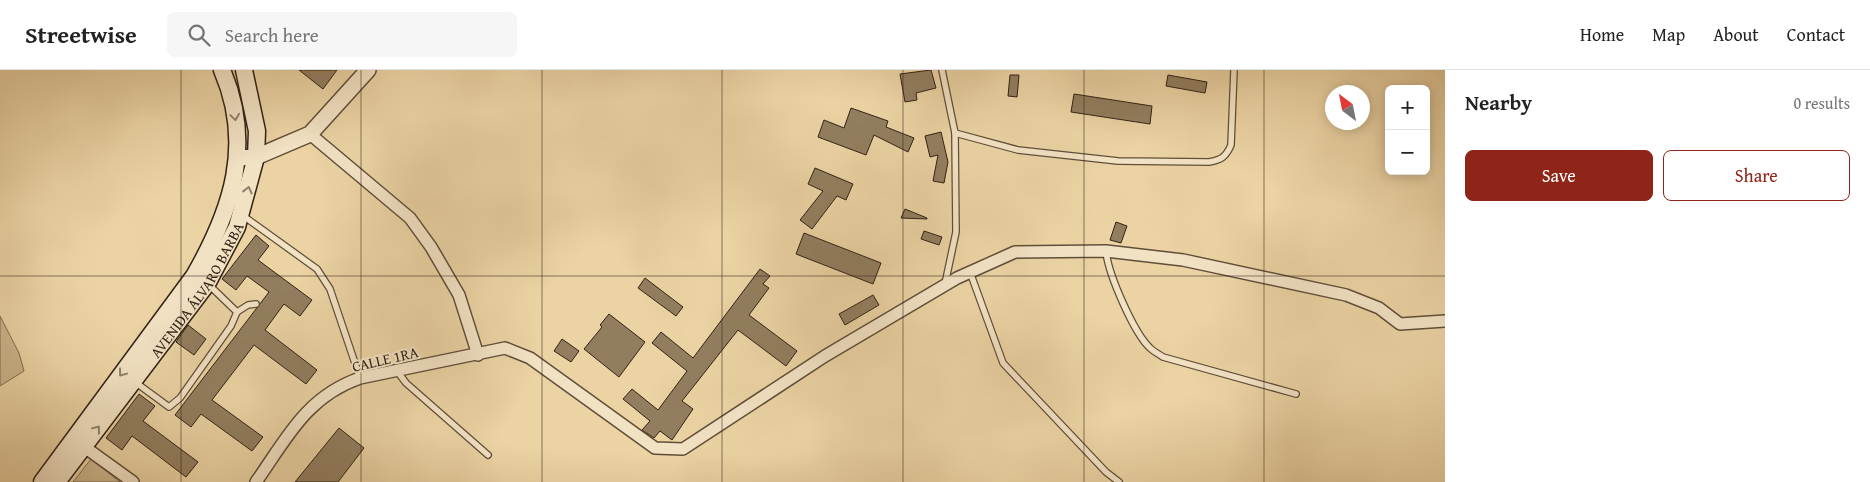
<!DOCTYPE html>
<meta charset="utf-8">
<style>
body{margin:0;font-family:"Gentium Book Plus",serif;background:#f6f6f6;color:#222}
.controls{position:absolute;right:15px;top:15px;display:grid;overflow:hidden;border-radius:8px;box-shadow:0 2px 12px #0003}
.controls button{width:45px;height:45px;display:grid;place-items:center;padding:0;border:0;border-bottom:1px solid #e0e0e0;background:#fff;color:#222;font:25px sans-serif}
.compass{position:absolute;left:1325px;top:15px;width:45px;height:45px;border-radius:50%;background:#fff;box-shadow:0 2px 12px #0003;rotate:328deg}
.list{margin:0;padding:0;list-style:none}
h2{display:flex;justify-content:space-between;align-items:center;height:65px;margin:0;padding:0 20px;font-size:21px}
h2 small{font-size:16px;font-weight:400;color:#767676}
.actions{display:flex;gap:10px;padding:15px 20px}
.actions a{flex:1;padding:11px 0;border:1px solid #8f2418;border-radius:8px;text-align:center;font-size:18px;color:#8f2418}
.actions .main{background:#8f2418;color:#fff}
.icon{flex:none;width:28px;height:28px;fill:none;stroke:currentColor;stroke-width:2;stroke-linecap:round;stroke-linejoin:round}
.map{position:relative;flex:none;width:1445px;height:412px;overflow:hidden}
header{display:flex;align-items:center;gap:30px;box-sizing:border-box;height:70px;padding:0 25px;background:#fff;border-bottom:1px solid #e0e0e0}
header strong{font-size:24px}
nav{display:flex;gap:28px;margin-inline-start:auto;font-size:18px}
.search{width:350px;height:45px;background:#f6f6f6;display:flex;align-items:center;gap:12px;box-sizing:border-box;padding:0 18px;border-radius:8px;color:#767676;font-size:19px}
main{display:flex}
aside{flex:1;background:#fff}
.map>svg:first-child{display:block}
.green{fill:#ccb58c;stroke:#7f6c50}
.building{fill:#927e5f;stroke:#322215}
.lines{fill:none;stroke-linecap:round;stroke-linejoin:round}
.service-casing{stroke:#604e39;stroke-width:8}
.minor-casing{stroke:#604e39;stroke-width:14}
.tertiary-casing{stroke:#604e39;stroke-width:18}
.secondary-casing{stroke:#322215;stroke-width:19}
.service{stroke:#f2e2c4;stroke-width:5.5}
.minor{stroke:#f2e2c4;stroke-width:11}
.tertiary{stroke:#f2e2c4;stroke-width:15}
.secondary{stroke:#f2e2c4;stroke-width:16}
.oneway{stroke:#92826c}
.grid{fill:none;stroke:#322215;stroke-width:1;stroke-opacity:0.55}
.labels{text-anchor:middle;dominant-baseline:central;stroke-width:4;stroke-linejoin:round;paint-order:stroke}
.street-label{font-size:15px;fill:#322215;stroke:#f2e2c4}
</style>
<header>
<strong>Streetwise</strong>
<div class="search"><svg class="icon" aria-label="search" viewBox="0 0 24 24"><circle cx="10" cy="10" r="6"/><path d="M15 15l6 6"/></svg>Search here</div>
<nav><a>Home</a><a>Map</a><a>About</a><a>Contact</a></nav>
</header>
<main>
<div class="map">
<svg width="1445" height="412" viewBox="0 0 1445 412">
<rect width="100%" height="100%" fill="#ebd3a4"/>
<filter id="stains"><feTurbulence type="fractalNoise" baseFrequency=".004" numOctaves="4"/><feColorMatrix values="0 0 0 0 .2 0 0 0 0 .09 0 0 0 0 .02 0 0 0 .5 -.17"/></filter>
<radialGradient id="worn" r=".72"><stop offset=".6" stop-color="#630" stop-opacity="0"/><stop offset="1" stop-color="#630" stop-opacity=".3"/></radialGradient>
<!-- green -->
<g class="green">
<path d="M0,246L19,283L24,301L0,316Z"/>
<path d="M91,389L120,412H73Z"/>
</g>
<!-- building -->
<g class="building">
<path d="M299,0H337L323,19Z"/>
<path d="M931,0L936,18L916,23L917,30L905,32L900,4Z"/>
<path d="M1010,5H1019L1017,27L1008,26Z"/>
<path d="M1168,5L1207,12L1205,23L1166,16Z"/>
<path d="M1074,24L1152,36L1150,54L1071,42Z"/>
<path d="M851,38L888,51L886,57L914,68L908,82L874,65L866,85L818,67L824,50L844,58Z"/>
<path d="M941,62L948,92L944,113L933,111L938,85L930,87L925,66Z"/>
<path d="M815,98L853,114L846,130L837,126L812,159L800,150L823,121L808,114Z"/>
<path d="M905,139L927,148V149L901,148Z"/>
<path d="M1116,152L1127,156L1121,173L1110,170Z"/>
<path d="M924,161L942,167L939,175L921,169Z"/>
<path d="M804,163L881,193L873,214L796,184Z"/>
<path d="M256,165L269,176L258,190L312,230L300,246L284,234L265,260L317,300L306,314L254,275L212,330L263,367L252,381L201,344L191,357L175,345L269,222L247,206L236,220L222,209Z"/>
<path d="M760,199L770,206L763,214L769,218L749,245L797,281L786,296L738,260L682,331L693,339L672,370L660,361L654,368L642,360L650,351L623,329L632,319L658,340L687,301L652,273L661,262L693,288Z"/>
<path d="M645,208L683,237L676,246L638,218Z"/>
<path d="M873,225L879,235L845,255L839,244Z"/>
<path d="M609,244L645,272L619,307L584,279L602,257L600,255Z"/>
<path d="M188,255L206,269L194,285L176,272Z"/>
<path d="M562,269L579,281L571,292L554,281Z"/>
<path d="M139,324L155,336L143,351L198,392L186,407L132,366L122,380L106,368Z"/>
<path d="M339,358L364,378L338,412H295Z"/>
</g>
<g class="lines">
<defs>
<g id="service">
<path d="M942,0L955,63L956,162L945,214"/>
<path d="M955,63L1018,80L1118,91L1209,92C1221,90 1226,87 1231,75L1234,0"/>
<path d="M242,145L317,199L330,219L360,308"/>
<path d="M1106,181C1108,204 1134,263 1150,278C1154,282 1159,284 1163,287L1296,324"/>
<path d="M970,202L1003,293L1106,402L1119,412"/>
<path d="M237,242L248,235L256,234"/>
<path d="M397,301L406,313L488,385"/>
<path d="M135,312L169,337L180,328L231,256L237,242L209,215"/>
</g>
<g id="minor">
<path d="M310,64L410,148L431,177L459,225L478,285"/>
<path d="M79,373L133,412"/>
<path d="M256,412C287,368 306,327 360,308L505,278L530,288L655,378L683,379L825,286L957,208L1015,182L1106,181L1183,190L1346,225L1379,238L1400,254L1445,251"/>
</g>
<path id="tertiary" d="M237,88L256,87L310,64L368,0"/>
<g id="secondary">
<path d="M42,412L194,206C232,140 254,74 222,0"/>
<path id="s1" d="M57,412L207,214L237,157L256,87L257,61L244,0"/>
</g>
</defs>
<!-- service casing -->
<use href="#service" class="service-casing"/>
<!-- minor casing -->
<use href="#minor" class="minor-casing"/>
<!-- tertiary casing -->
<use href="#tertiary" class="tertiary-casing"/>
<!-- secondary casing -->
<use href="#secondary" class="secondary-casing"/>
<!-- service -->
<use href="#service" class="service"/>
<!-- minor -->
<use href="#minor" class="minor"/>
<!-- tertiary -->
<use href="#tertiary" class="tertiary"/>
<!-- secondary -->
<use href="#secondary" class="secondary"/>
</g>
<!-- one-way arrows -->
<defs><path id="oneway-chevron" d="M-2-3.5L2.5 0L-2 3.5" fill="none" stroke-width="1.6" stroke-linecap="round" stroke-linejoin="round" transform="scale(1.25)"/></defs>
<g class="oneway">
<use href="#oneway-chevron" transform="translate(235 47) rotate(82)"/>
<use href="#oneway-chevron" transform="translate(248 120) rotate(-76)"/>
<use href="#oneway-chevron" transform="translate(122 303) rotate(127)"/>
<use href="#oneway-chevron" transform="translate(97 359) rotate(-53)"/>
</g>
<!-- grid -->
<path class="grid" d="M181,0V412M361,0V412M542,0V412M722,0V412M903,0V412M1084,0V412M1264,0V412M0,206H1445"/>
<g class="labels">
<!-- street labels -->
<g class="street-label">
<text stroke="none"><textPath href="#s1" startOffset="238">AVENIDA ÁLVARO BARBA</textPath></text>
<text transform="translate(385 289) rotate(-13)">CALLE 1RA</text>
</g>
</g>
<rect width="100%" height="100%" filter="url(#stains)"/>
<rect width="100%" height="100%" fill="url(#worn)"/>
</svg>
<div class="controls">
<button>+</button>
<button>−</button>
</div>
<svg class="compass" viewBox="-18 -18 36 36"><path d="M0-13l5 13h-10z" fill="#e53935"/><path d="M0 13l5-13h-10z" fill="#767676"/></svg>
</div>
<aside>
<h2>Nearby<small>0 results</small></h2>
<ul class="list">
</ul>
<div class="actions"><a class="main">Save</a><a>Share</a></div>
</aside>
</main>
